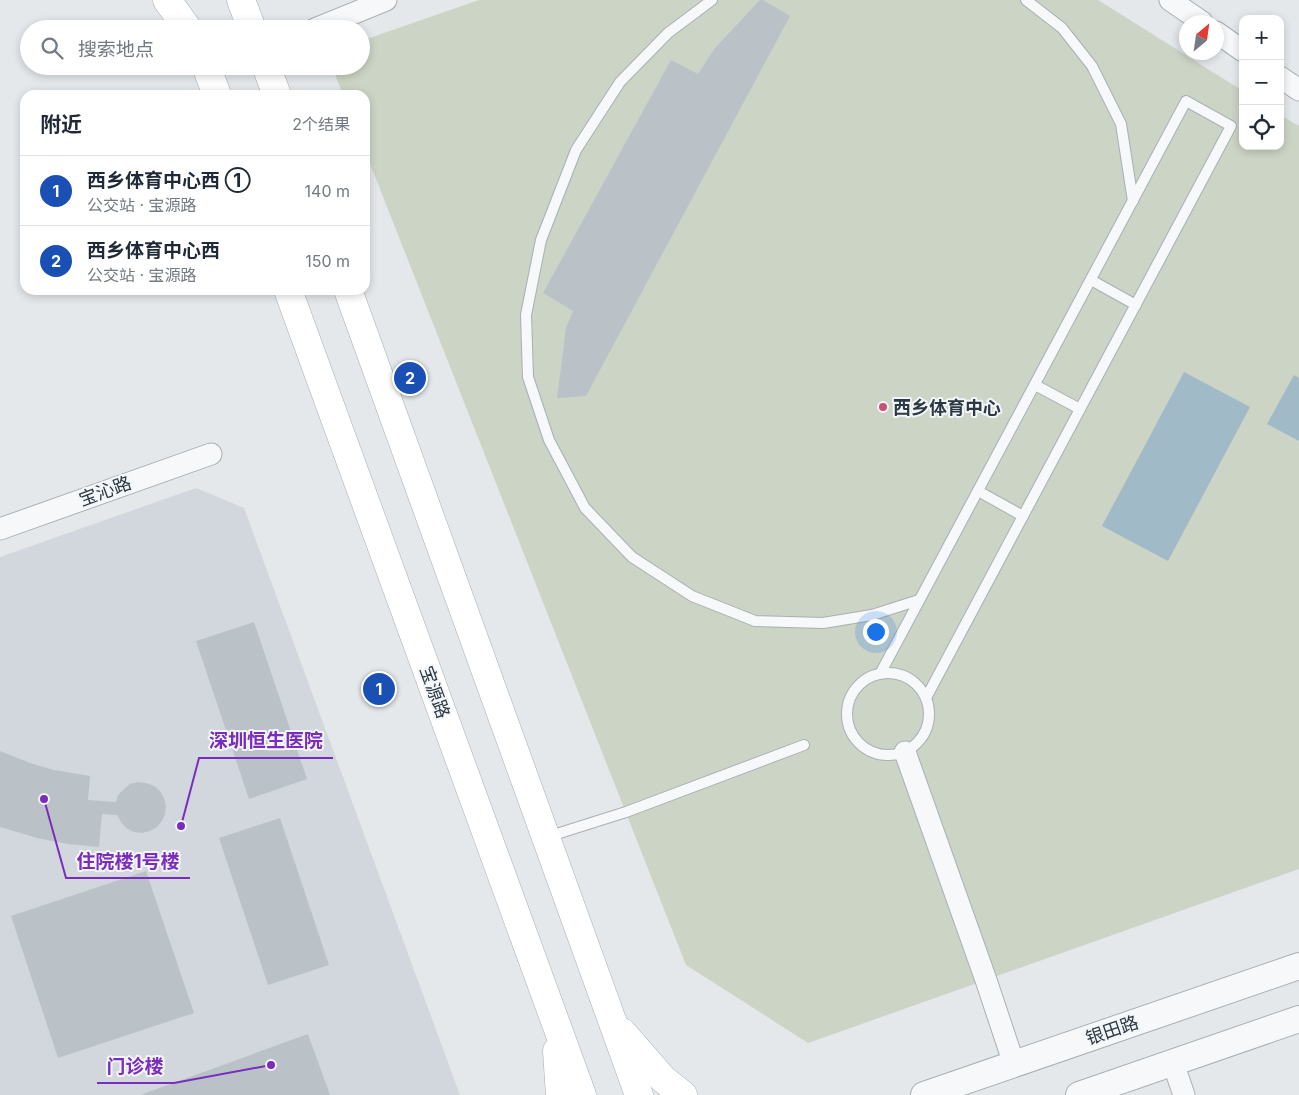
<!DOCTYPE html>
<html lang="zh">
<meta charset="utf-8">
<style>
body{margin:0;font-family:Inter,"Noto Sans SC",sans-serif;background:#f6f6f7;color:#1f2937}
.controls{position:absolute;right:15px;top:15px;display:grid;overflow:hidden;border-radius:10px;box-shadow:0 2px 8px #0003}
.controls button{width:45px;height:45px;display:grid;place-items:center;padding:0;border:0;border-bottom:1px solid #e0e1e3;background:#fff;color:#1f2937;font:25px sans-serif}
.compass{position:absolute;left:1179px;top:15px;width:45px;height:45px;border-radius:50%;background:#fff;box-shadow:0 2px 8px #0003;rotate:29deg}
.you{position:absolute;left:875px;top:631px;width:18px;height:18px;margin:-12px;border:4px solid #fff;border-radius:50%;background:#1a73e8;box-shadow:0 0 0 8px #1a73e833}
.badge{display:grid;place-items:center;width:32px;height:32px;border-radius:50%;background:#111827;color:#fff;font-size:16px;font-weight:700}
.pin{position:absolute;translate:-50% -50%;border:2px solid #fff;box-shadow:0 1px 5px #0006}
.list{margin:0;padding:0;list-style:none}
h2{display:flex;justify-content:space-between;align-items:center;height:65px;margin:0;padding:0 20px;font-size:21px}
h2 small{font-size:16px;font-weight:400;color:#747a83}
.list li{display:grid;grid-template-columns:32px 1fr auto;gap:15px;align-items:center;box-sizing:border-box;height:70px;padding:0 20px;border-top:1px solid #e0e1e3}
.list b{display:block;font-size:19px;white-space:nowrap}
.list p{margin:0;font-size:16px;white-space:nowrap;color:#747a83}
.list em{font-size:16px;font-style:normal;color:#747a83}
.icon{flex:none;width:28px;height:28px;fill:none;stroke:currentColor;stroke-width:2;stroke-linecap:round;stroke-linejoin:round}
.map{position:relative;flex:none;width:1299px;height:1095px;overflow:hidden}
.search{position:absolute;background:#fff;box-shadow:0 2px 8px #0003;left:20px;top:20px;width:350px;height:55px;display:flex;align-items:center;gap:12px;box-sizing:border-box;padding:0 18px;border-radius:28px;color:#747a83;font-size:19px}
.panel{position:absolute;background:#fff;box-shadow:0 2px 8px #0003;left:20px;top:90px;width:350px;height:205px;border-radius:15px}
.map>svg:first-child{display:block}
.built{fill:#d2d7dd}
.green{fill:#cbd4c5}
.water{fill:#a1bac8}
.building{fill:#bbc2c7}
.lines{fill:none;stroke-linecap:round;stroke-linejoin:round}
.service-casing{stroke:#a9b0b5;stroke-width:12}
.minor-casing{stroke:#a9b0b5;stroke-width:23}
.tertiary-casing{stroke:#a9b0b5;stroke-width:28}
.primary-casing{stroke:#a4aeb6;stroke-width:29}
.service{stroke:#f6f8f9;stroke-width:10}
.minor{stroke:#f6f8f9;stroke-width:21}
.tertiary{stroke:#f6f8f9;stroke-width:26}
.primary{stroke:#fff;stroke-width:28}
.poi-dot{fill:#c75275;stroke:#f3f6f8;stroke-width:2}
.labels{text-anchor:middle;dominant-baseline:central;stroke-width:4;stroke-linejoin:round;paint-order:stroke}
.poi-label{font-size:18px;font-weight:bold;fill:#2c3842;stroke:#f3f6f8;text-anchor:start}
.street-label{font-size:18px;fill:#2c3842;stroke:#f3f6f8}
.leader{fill:none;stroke:#7b2cbf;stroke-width:2}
.callout-dot{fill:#7b2cbf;stroke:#f3f6f8;stroke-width:2}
.callout-label{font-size:19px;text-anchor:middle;font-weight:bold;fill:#7b2cbf;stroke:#f3f6f8;stroke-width:4;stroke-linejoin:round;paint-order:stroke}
</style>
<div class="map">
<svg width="1299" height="1095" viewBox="0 0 1299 1095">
<rect width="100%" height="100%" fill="#e4e8eb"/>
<!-- built -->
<path class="built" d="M196,488L244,508L460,1095H0V557Z"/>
<!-- green -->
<path class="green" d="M479,0H1098L1243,91V146H1280V115L1299,126V869L808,1043L686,965L365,151V95H343L332,66H361V41Z"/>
<!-- water -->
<g class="water">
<path d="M1184,372L1250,407L1168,561L1102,526Z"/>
<path d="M1294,375L1299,378V441L1267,424Z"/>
</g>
<!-- building -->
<g class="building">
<path d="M760,0H763L790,16L586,396L557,398L566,328L573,311L543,293L671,60L698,74L715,48Z"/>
<path d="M254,622L307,779L249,799L196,641Z"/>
<path d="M0,751L30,763L54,770L90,776L88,800L116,802L118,795L124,789L130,784L138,782L146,783L154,786L160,791L164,798L166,806L165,814L162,821L157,827L150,831L142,833L134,832L126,828L121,822L117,815L102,814L99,847L68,844L37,838L7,829L0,827Z"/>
<path d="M280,818L329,965L268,985L219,838Z"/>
<path d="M146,871L194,1013L58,1058L11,916Z"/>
<path d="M308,1034L330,1095H140Z"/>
</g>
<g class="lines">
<defs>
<g id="service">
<path d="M712,0L668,33L620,82L576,150L541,240L526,315L528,377L549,440L585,508L632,557L692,596L755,621L823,623L872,615L919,600"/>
<path d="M1026,0L1062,28L1092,66L1121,124L1133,201"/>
<path d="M1091,280L1136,305"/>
<path d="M1035,385L1080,409"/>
<path d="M978,491L1023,516"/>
<circle cx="888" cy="714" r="41"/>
<path d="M880,674L1186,101L1231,126L926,698"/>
<path d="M547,837L626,812L804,745"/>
</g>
<g id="minor">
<path d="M1170,0L1202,22"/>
<path d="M315,29L386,0"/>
<path d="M1216,32L1243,51"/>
<path d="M1280,77L1299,90"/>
<path d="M0,529L211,454"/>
<path d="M905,752L986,980L1014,1064"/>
<path d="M1173,1063L1184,1095"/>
</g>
<g id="tertiary">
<path d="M924,1095L1299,966"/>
<path d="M1079,1095L1299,1019"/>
</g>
<g id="primary">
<path d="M167,0L188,29"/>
<path d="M241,0L252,29"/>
<path d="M206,66L217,95"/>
<path d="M266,66L277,95"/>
<path d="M288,290L582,1095"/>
<path d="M348,290L639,1095"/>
<path d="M622,1032L663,1079L683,1095"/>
<path d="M557,1051L560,1095"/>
</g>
</defs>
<!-- service casing -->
<use href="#service" class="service-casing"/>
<!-- minor casing -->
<use href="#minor" class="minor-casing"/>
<!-- tertiary casing -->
<use href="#tertiary" class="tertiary-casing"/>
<!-- primary casing -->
<use href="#primary" class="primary-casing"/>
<!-- service -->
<use href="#service" class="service"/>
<!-- minor -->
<use href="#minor" class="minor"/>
<!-- tertiary -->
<use href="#tertiary" class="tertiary"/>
<!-- primary -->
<use href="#primary" class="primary"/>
</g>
<!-- markers -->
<circle class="poi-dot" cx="883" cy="407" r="5"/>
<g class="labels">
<!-- poi labels -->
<g class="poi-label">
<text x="893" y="407">西乡体育中心</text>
</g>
<!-- street labels -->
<g class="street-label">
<text transform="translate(105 491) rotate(-20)">宝沁路</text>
<text transform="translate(435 692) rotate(70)">宝源路</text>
<text transform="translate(1112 1030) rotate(-19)">银田路</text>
</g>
</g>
<!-- callouts -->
<path class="leader" d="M181 826L199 758H333M44 799L66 878H190M271 1065L174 1083H97"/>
<g class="callout-dot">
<circle cx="181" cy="826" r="5"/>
<circle cx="44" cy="799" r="5"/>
<circle cx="271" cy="1065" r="5"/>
</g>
<g class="callout-label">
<text x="266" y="747">深圳恒生医院</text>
<text x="128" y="868">住院楼1号楼</text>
<text x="135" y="1073">门诊楼</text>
</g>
</svg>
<div class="controls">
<button>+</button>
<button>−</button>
<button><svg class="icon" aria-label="locate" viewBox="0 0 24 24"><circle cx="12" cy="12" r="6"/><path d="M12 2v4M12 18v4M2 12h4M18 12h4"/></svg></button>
</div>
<svg class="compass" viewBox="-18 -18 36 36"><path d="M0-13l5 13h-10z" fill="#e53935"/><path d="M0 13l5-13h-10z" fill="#747a83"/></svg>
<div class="you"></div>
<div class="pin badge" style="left:379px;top:689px;background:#1a4fb4">1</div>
<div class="pin badge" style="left:410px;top:378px;background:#1a4fb4">2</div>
<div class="search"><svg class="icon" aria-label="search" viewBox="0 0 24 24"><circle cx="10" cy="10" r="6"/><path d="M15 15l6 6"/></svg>搜索地点</div>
<section class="panel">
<h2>附近<small>2个结果</small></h2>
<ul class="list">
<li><span class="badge" style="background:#1a4fb4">1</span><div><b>西乡体育中心西 ①</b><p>公交站 · 宝源路</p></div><em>140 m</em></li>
<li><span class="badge" style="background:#1a4fb4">2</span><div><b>西乡体育中心西</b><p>公交站 · 宝源路</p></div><em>150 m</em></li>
</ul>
</section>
</div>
